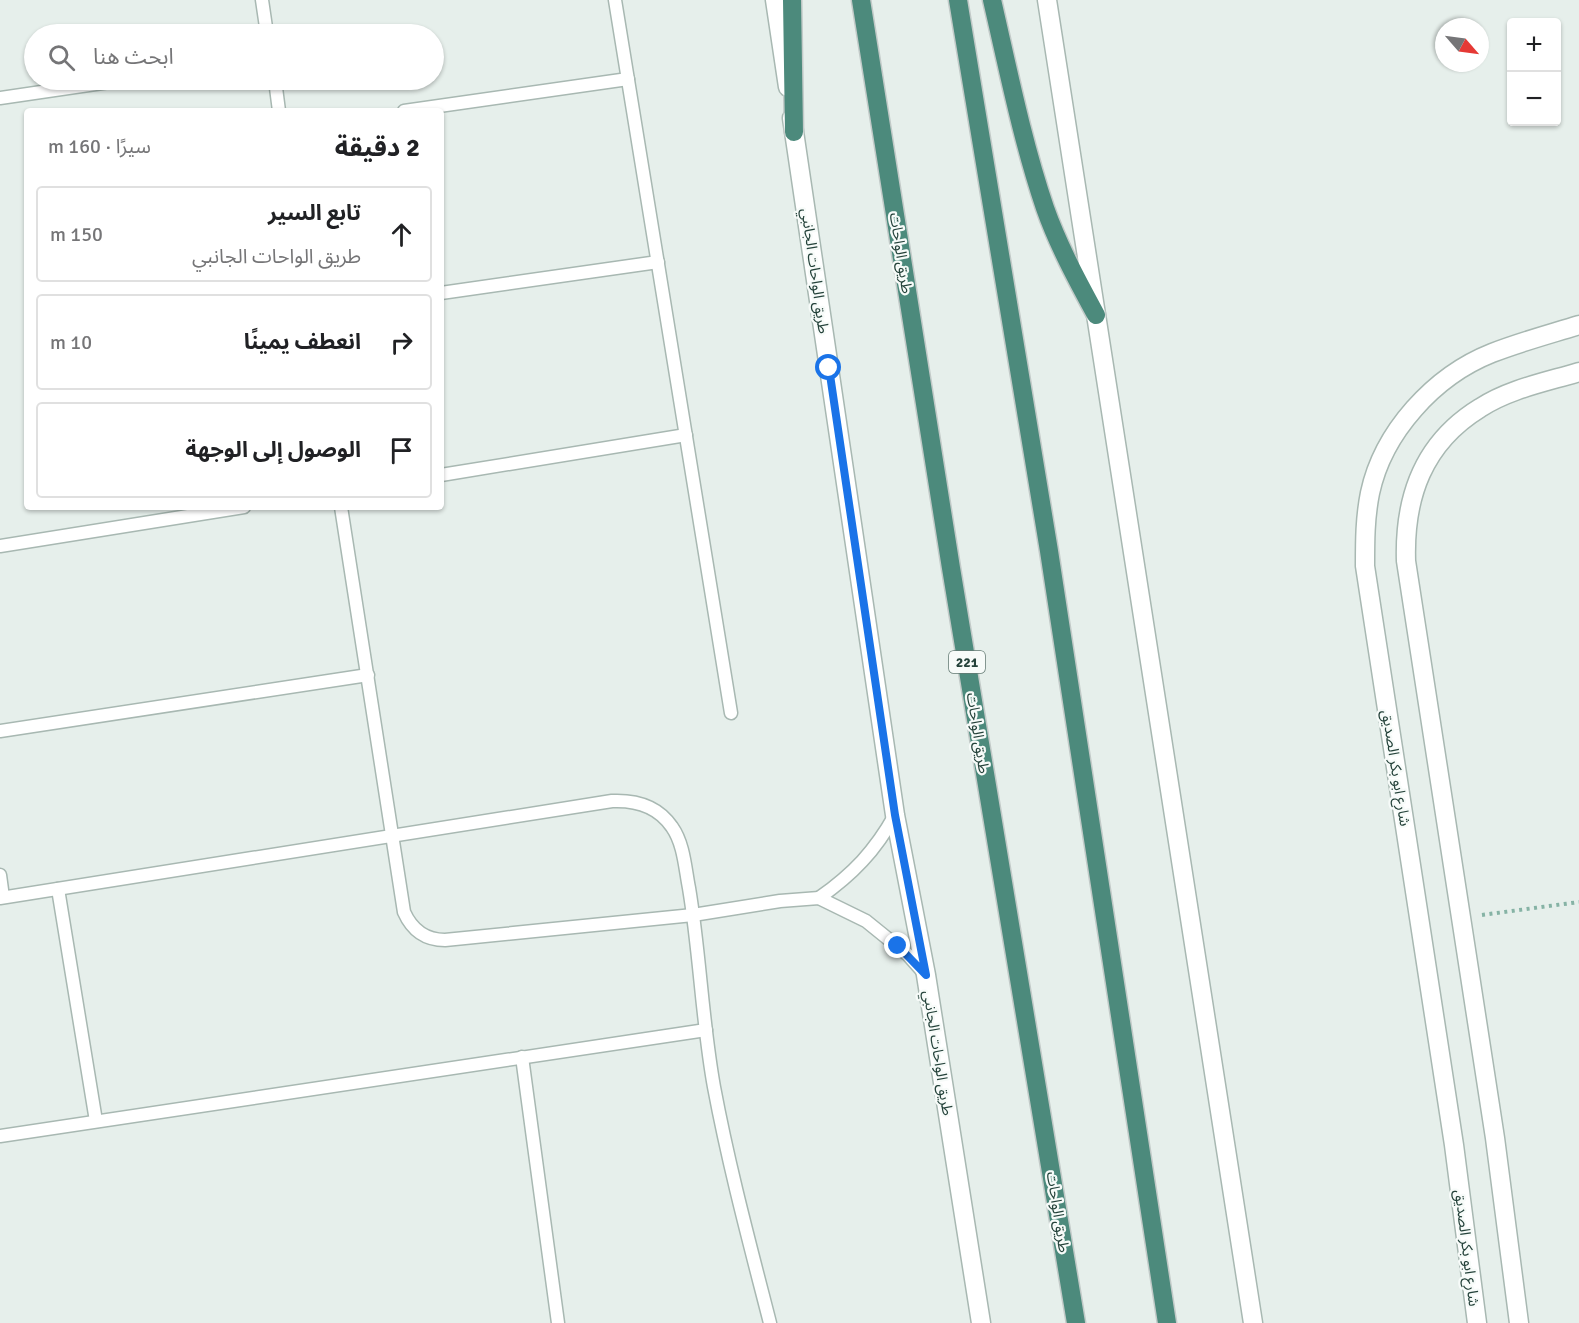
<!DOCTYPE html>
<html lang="ar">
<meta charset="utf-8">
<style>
body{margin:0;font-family:Signika,"Noto Sans Arabic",sans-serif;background:#f2f2f2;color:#202124;direction:rtl}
.controls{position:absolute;right:18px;top:18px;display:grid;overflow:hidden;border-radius:6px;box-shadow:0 2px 4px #0004}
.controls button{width:54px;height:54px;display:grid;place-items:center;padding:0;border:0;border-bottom:2px solid #e0e0e0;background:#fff;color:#202124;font:30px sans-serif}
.compass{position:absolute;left:1435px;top:18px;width:54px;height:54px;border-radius:50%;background:#fff;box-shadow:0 2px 4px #0004;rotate:118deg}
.stop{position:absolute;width:18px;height:18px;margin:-14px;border:4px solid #1a73e8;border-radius:50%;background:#fff}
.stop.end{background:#1a73e8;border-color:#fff;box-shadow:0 2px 6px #0008}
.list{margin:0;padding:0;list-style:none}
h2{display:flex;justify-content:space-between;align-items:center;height:78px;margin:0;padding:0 24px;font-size:26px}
h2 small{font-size:20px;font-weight:400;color:#757577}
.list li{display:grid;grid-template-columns:39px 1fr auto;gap:18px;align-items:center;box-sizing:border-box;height:96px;margin:0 12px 12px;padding:0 12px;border:2px solid #e0e0e0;border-radius:6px}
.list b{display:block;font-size:22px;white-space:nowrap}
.list p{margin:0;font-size:20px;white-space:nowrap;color:#757577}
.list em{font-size:20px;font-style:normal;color:#757577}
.icon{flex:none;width:33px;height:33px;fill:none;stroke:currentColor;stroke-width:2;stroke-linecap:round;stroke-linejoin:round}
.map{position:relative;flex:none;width:1579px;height:1323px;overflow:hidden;direction:ltr}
.search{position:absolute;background:#fff;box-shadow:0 2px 4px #0004;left:24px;top:24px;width:420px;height:66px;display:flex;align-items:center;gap:15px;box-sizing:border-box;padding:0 21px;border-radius:33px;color:#757577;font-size:22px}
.panel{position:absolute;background:#fff;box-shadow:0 2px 4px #0004;left:24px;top:108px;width:420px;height:402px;border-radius:6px;direction:rtl}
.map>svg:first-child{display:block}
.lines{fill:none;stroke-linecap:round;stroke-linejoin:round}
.service-casing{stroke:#a8b8b2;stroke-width:15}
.minor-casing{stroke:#a8b8b2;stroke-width:21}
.tertiary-casing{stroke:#a8b8b2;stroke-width:21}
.trunk-casing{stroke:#c2cac8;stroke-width:21}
.path{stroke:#86b3a5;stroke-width:4;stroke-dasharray:3 4.5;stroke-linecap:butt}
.service{stroke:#fff;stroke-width:12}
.minor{stroke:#fff;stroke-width:18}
.tertiary{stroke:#fff;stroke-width:18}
.trunk{stroke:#4c8a7c;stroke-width:18}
.route{stroke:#1a73e8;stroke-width:8}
.labels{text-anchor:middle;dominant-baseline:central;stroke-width:4.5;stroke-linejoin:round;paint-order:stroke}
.shield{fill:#f7fbf9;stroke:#637a73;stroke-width:1.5}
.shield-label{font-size:14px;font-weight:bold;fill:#24423a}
.street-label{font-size:15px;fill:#24423a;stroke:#f7fbf9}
</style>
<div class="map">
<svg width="1579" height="1323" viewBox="0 0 1579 1323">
<rect width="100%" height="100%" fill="#e6efeb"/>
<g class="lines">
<defs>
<g id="service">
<path d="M262,0L267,34"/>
<path d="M615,0L731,713"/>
<path d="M275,80L279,111"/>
<path d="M0,98L123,80"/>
<path d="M404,111L628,79"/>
<path d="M441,293L658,262"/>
<path d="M441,475L686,435"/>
<path d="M341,507L404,912C412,930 425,940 445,940L693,915L780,901L819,898L866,921L908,955L924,973"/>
<path d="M0,546L244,507"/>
<path d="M0,731L368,675"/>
<path d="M0,875L3,897"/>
<path d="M58,889L96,1121"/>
<path d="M0,898L612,801C635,800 658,806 672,827C684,844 685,868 689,888C700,954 702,1021 714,1087C729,1167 750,1245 770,1323"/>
<path d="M819,898C853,874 875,851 895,815"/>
<path d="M522,1057L558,1323"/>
<path d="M0,1136L706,1030"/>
</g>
<g id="minor">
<path d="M1477,1323L1454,1145L1365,566C1365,541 1365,518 1370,493C1383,432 1434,376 1492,353C1520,342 1550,334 1579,325"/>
<path d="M1519,1323L1495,1138L1406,561C1404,497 1423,443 1480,408C1509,389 1546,382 1579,372"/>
</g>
<g id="tertiary">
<path d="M775,0L788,87"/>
<path d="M1047,0L1253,1323"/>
<path d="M792,118L895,815L926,975L981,1323"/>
</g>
<g id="trunk">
<path d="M792,0L794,132"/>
<path d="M861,0L951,568L1076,1323"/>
<path d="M958,0L1049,551L1167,1323"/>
<path d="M992,0C1008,69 1022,140 1045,208C1058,245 1077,280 1096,315"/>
</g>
</defs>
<!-- service casing -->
<use href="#service" class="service-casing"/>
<!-- minor casing -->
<use href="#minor" class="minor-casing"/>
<!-- tertiary casing -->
<use href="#tertiary" class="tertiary-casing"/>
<!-- trunk casing -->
<use href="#trunk" class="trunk-casing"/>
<!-- path -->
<path class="path" d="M1482,915L1579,902"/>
<!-- service -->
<use href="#service" class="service"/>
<!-- minor -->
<use href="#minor" class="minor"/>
<!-- tertiary -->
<use href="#tertiary" class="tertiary"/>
<!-- trunk -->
<use href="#trunk" class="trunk"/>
</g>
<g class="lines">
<!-- route -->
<path class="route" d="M829,368L895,815L926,975L898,946"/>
</g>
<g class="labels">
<!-- shield labels -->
<rect class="shield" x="949" y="651" width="36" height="22" rx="4.5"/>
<g class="shield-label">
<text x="967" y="662">221</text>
</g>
<!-- street labels -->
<g class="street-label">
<text transform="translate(901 253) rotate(81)">طريق الواحات</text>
<text transform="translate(815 271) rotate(82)">طريق الواحات الجانبي</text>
<text transform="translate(978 733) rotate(81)">طريق الواحات</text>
<text transform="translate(1396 768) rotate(81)">شارع ابو بكر الصديق</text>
<text transform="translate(938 1053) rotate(81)">طريق الواحات الجانبي</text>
<text transform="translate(1058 1212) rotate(81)">طريق الواحات</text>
<text transform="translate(1467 1248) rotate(83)">شارع ابو بكر الصديق</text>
</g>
</g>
</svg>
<div class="controls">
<button>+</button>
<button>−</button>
</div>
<svg class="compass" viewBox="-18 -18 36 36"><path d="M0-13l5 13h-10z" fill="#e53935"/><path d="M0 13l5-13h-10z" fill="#757577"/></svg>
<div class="stop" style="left:829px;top:368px"></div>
<div class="stop end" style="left:898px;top:946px"></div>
<div class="search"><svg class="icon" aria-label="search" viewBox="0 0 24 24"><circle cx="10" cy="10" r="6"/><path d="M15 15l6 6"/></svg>ابحث هنا</div>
<section class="panel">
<h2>2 دقيقة<small>سيرًا · 160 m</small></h2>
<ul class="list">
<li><svg class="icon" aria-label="ahead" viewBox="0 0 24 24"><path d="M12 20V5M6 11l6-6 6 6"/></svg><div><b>تابع السير</b><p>طريق الواحات الجانبي</p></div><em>150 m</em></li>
<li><svg class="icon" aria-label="right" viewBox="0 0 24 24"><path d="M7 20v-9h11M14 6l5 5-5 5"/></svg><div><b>انعطف يمينًا</b></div><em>10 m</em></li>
<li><svg class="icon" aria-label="arrive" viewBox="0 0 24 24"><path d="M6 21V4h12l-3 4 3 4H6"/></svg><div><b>الوصول إلى الوجهة</b></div></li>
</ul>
</section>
</div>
